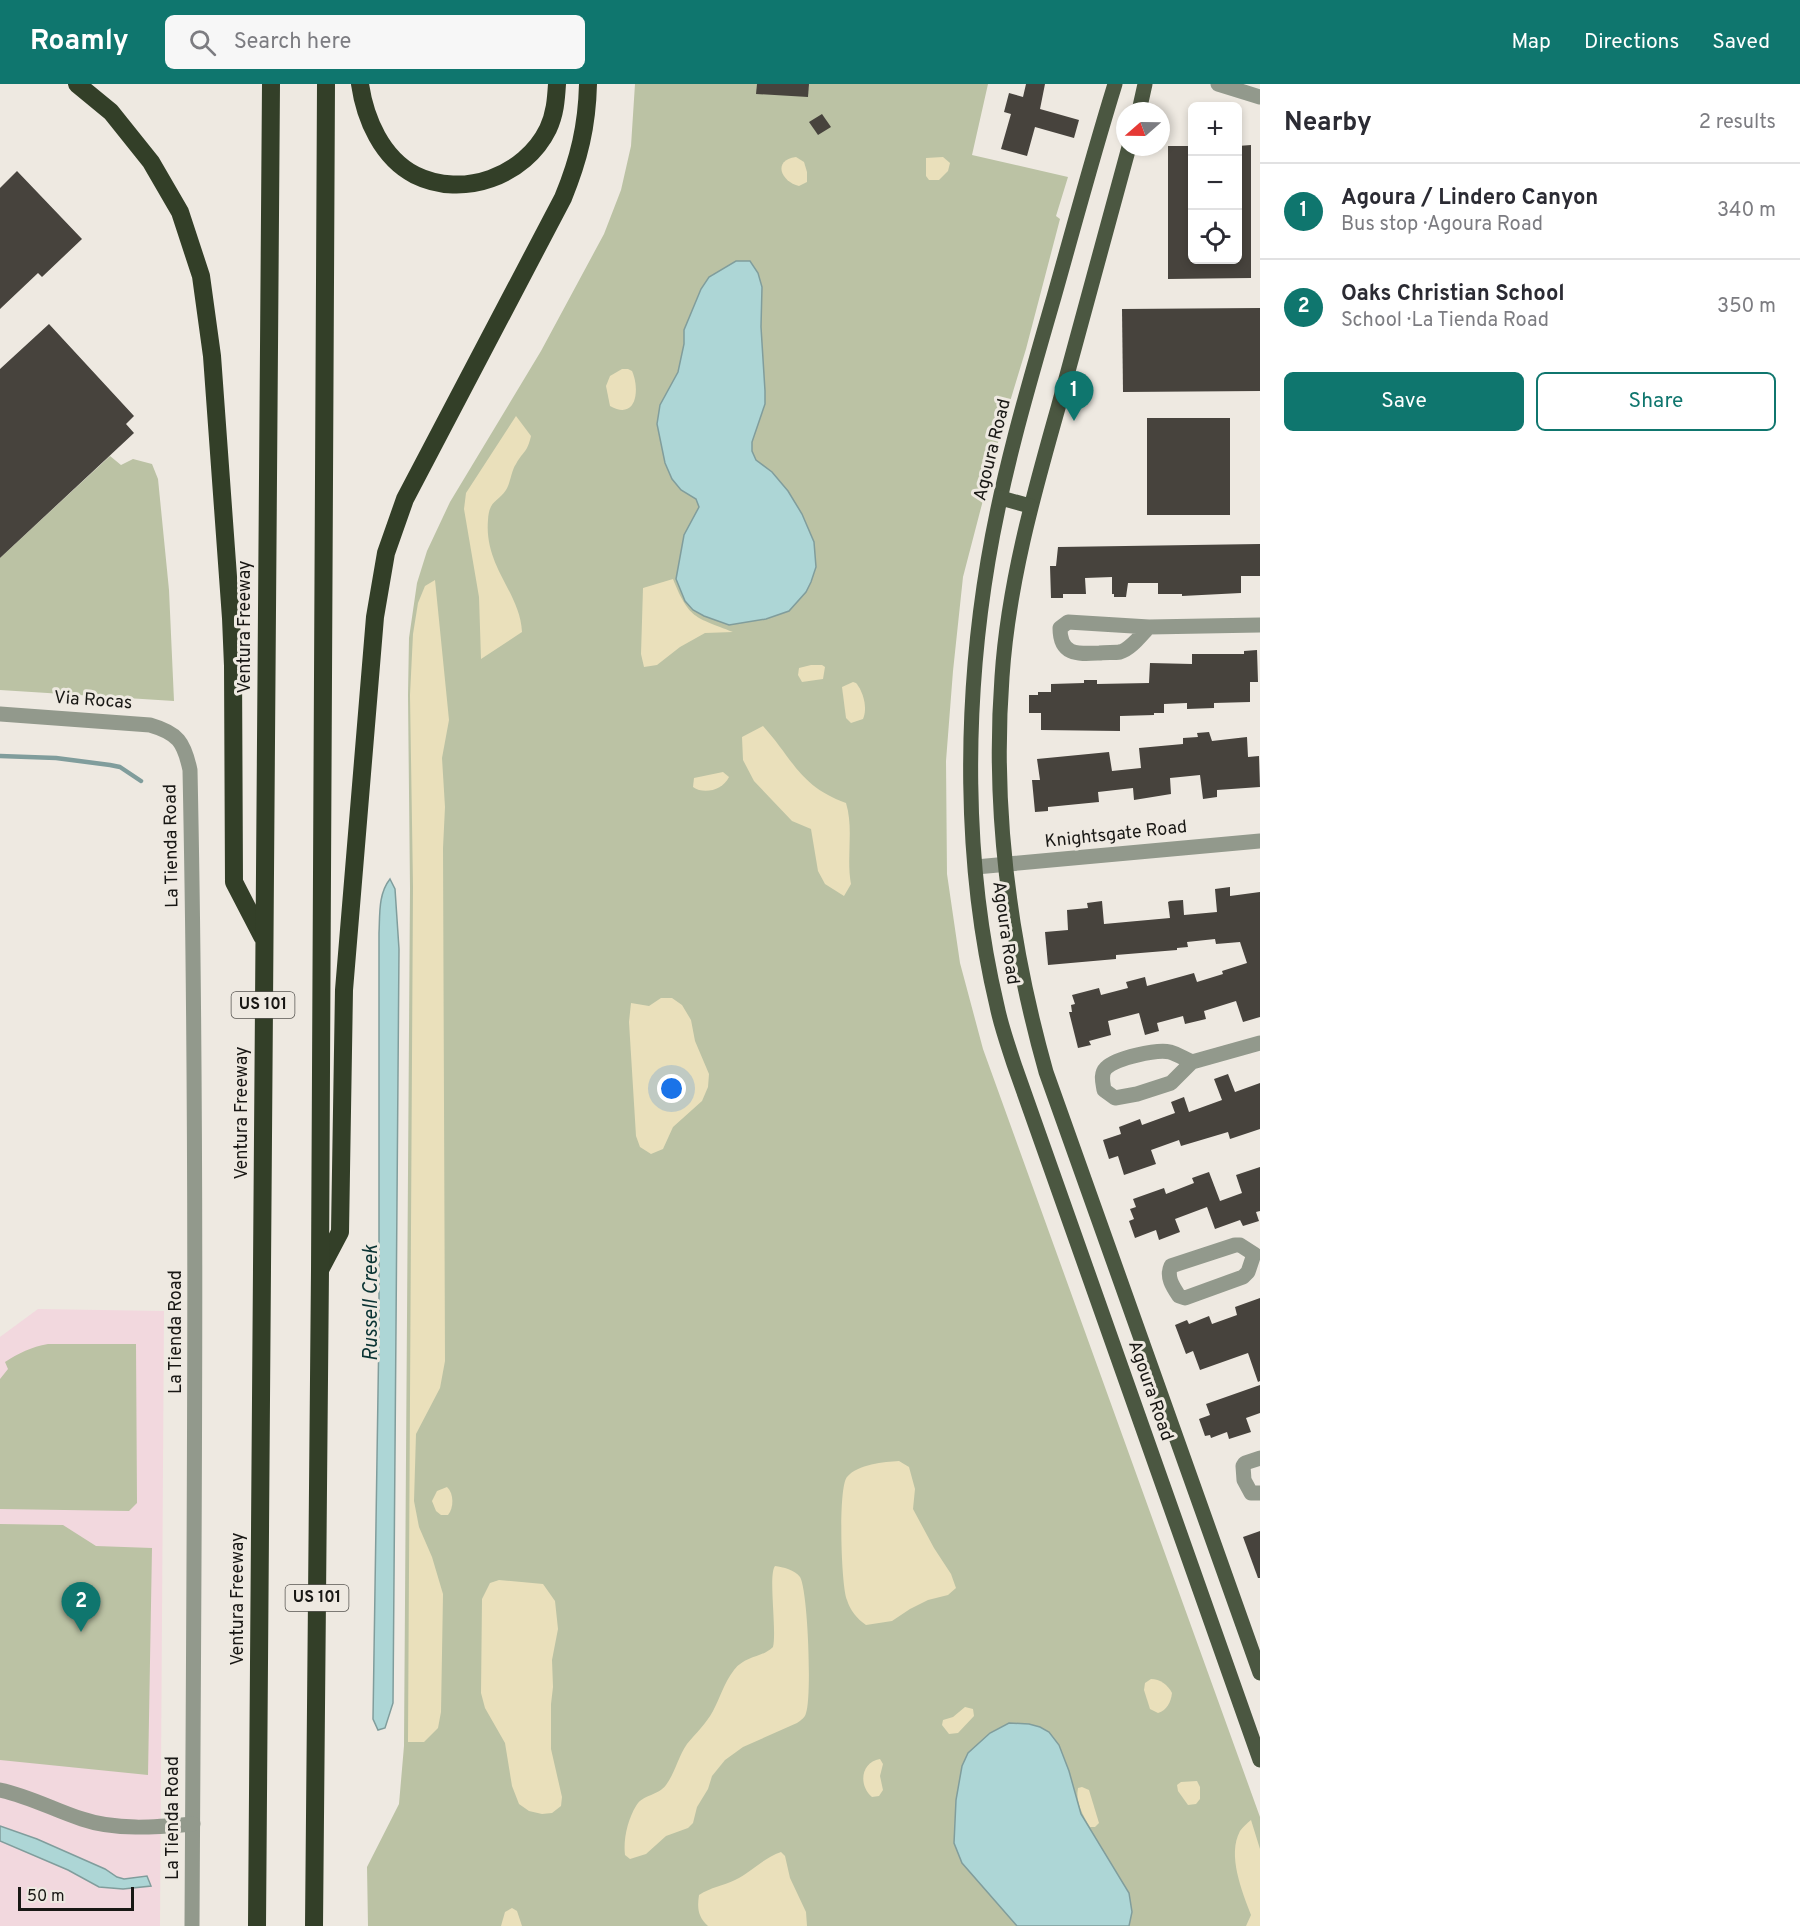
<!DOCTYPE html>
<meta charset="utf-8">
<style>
body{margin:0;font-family:Overpass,sans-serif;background:#f7f7f7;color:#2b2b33}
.controls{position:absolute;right:18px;top:18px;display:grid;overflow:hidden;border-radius:9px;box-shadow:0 3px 9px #0003}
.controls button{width:54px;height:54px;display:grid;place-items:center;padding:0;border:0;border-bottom:2px solid #e1e1e2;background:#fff;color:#2b2b33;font:30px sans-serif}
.compass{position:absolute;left:1116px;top:18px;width:54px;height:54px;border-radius:50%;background:#fff;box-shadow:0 3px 9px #0003;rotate:250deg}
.scale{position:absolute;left:18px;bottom:15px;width:116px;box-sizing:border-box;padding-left:6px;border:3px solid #181714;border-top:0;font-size:16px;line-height:21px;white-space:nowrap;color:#181714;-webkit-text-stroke:4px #eee9e1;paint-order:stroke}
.you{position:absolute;left:672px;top:1005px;width:21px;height:21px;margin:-15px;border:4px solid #fff;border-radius:50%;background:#1a73e8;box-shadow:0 0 0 9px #1a73e833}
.badge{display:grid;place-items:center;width:39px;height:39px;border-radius:50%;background:#0f766e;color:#fff;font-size:20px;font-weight:700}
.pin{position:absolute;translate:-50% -50px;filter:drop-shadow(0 2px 3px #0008)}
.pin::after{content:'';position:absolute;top:32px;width:21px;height:18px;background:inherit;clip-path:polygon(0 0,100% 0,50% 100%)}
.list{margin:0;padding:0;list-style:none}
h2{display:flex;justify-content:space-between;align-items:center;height:78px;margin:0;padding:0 24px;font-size:26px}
h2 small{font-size:20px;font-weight:400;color:#7c7c81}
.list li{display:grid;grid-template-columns:39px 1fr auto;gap:18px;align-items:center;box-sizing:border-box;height:96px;padding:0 24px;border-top:2px solid #e1e1e2}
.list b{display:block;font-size:22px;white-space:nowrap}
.list p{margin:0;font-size:20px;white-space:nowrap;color:#7c7c81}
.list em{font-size:20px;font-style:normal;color:#7c7c81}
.actions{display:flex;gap:12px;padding:18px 24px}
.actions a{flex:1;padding:14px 0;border:2px solid #0f766e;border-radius:9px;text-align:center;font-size:21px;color:#0f766e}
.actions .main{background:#0f766e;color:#fff}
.icon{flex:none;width:33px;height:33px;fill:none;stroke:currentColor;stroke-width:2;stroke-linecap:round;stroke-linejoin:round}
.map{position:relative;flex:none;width:1260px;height:1842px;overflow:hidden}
header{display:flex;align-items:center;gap:36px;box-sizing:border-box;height:84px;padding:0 30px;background:#0f766e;color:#fff}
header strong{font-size:28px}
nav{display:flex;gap:33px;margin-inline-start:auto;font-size:21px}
.search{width:420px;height:54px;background:#f7f7f7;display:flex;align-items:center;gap:15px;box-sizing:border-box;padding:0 21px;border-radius:9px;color:#7c7c81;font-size:22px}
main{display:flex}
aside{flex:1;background:#fff}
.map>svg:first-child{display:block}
.education{fill:#f2d8de}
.green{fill:#bbc2a4}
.sand{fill:#eae0bb}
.water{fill:#add6d6;stroke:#809d9c;stroke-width:1.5}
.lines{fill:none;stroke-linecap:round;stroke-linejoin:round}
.stream{stroke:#809d9c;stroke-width:4.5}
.building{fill:#47433d}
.minor{stroke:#92998c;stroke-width:15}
.major{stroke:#4b5741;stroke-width:15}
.highway{stroke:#333f28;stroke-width:18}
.labels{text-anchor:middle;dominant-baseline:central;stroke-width:6;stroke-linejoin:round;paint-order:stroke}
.shield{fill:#eee9e1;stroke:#585652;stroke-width:1.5}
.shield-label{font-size:16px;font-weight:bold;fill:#181714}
.street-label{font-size:18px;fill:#181714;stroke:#eee9e1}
.water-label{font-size:20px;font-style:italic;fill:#0b3434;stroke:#eee9e1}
</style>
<header>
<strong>Roamly</strong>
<div class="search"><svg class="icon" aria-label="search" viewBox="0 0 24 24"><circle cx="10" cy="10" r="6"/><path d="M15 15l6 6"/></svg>Search here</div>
<nav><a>Map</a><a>Directions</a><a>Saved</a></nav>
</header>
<main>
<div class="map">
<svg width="1260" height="1842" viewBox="0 0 1260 1842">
<rect width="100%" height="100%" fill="#eee9e1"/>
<!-- education -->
<path class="education" d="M38,1225L164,1227L160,1842H0V1253Z"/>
<!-- green -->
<g class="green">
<path d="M635,0H988L972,71L1068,93L1056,132L1060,135L1026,265L1001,347L963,493L953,587L946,677L947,790L960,879L983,965L1260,1733V1842H368L367,1783L399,1720L404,1662L410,804L408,611L409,554L417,499L427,467L450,418L541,267L604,150L621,106L631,62Z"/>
<path d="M110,372L121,381L133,375L152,380L158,395L169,506L174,617L0,606V474Z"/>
<path d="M48,1260H136L137,1419L129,1427L0,1425V1295L8,1285L5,1278C19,1269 31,1263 48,1260Z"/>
<path d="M0,1440L63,1441L96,1462L152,1464L148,1691L0,1676Z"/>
</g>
<!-- sand -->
<g class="sand">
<path d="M796,73L804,78L807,88V98L799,102C781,98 772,76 796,73Z"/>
<path d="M943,73L950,79L948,87L939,96H929L926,92V74Z"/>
<path d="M622,285H628L632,287C640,305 637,337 610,322L606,302L610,292Z"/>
<path d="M516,332L531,352C527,369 524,366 516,380C511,387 511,398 506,406C498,418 489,416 488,436C484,483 520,508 522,548L481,575L479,513L464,425L466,409Z"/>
<path d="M673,495C689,535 695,533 733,548L705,549L680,563L657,581L644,583L641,570L643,504Z"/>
<path d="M435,496L449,636L442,674L445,723L443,764L445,1277L440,1304L416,1350L414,1417L419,1443L432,1473L443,1510L441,1628L438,1644L424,1658H408L413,802L410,611L413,550L418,519L425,502Z"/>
<path d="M811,581H822L825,583L823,595L802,598L798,591L799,584Z"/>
<path d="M853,598L856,599C863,607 868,624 863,635L851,639L846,634L842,603Z"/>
<path d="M763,642C793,675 799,702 846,719C854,745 846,773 851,800L844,812L825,800L818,787L811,745L792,737L754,697L743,676L742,653Z"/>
<path d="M723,688L729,693C723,706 704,711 693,703L694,694Z"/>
<path d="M661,914H672L682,921L691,936L695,957L709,990L708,1003L702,1017L673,1043L663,1065L651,1070L640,1063L636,1052L629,938L631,919L649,922Z"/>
<path d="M899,1377L909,1383L915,1405L913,1425L934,1464L951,1490L956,1504L948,1511L928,1516L910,1525L892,1537L866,1541C857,1535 850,1526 847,1516C841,1502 838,1403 847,1393C858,1380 884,1378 899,1377Z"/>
<path d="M447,1403C454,1409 454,1424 448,1431H441L436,1427L432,1417L437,1407Z"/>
<path d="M775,1482C783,1483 795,1486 800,1493C808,1506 812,1613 806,1629C805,1634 801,1636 797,1639L743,1663L725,1676L712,1692L708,1705L697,1723L693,1739L688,1744L666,1752L646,1770L630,1775L625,1771C623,1755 628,1735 636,1722C643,1710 658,1712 666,1701C675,1689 678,1673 687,1660C696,1649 706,1640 713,1627C720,1614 724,1599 734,1586C746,1571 762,1574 773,1563C777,1546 768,1491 775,1482Z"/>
<path d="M499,1496L543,1500L555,1517L558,1545L552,1576L553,1603L551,1620V1665L562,1713L561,1722L552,1729L542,1730L529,1727L519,1720L512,1702L505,1659L485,1624L481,1609L482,1515L490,1499Z"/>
<path d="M1151,1595C1160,1595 1168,1601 1172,1609C1171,1618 1167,1626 1158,1629L1150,1625L1144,1606L1145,1599Z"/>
<path d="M965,1623L973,1625L974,1632L958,1649L949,1650L942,1641L943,1636L953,1633Z"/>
<path d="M880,1675L883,1680L880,1692L883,1706L879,1712L872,1713C858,1701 861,1678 880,1675Z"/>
<path d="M1197,1697L1200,1703V1715L1196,1720L1188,1721L1178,1707L1177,1701L1181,1698Z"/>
<path d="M1082,1703L1089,1706L1099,1739L1095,1743H1090C1083,1732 1075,1717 1078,1704Z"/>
<path d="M1251,1736L1260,1765V1842H1246L1251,1831C1242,1807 1227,1771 1240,1747C1243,1743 1247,1739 1251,1736Z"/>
<path d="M781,1768L785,1772L790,1794L806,1828L807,1842H708C698,1833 697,1824 699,1811C711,1803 723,1802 735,1796C752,1788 763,1774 781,1768Z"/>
<path d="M512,1824L517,1827L522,1842H501L505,1828Z"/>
</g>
<!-- water -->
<g class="water">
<path d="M736,177H750L758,189L762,203L761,243L765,307V320L752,358V367L756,376L772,388L788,407L802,430L814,458L816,483L811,498L806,508L789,527L766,535L729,541L704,532L693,526L685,517L676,495L684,451L699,423L696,415L681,406L672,395L665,379L657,340L660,321L678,288L684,260V246L701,205L709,193Z"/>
<path d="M390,795L395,805L399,865L393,1619L385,1644L378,1646L373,1635L379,1244V849C380,831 378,810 390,795Z"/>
<path d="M1009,1639L1029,1640L1040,1643L1049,1648L1059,1661L1069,1687L1081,1730L1129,1809L1132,1828L1129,1842H1017L962,1779L954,1759L956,1716L962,1682L968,1669L990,1649Z"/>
<path d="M0,1742L37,1755L105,1785L117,1793L124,1795L147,1792L151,1802L123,1805L99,1803L68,1786L0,1757Z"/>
</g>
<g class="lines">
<!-- stream -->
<path class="stream" d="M0,672L56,674L110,681L120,683L141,697"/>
</g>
<!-- building -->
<g class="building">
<path d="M757,0H809L808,13L756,10Z"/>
<path d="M1026,0H1045L1040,25L1079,36L1074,54L1035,43L1027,72L1001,65L1011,30L1004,28L1009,9L1023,13Z"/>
<path d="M822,30L831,43L818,51L809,38Z"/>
<path d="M1251,61V194L1168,195V62H1192V176H1238V62Z"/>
<path d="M17,87L82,155L42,193L38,189L0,225V104Z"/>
<path d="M1260,224V307L1123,308L1122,225Z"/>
<path d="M49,240L134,332L126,340L134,349L0,474V285Z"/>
<rect x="1147" y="334" width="83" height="97"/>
<path d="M1260,460V492H1241V509L1182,512V510H1158V499H1128L1126,513H1114V510H1112V493L1085,494L1086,510H1063V514H1051L1050,482H1056L1058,463Z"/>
<path d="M1257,566L1258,598H1250V618L1214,619V624L1187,625V619L1164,620V629H1154V631L1120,632V647L1041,646V629H1029V611H1038V608H1051V600L1084,599V596H1097V600L1149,599L1150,579L1192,580V570H1244V567Z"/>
<path d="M1209,648L1212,657L1247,653L1248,673L1259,672L1260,703L1217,706V713L1203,715L1200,691L1170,694L1171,710L1134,716L1133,704L1098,708L1099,718L1048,723V727L1035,728L1032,696H1040L1037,675L1109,668L1112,687L1141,684L1139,664L1183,660V654L1198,653L1197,649Z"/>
<path d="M1230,803V812L1260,808V933L1243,938L1236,917L1204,927L1206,935L1185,940L1183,932L1157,939L1159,947L1145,951L1139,929L1108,937L1111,951L1089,957L1091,961L1078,964L1069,928H1072L1071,921L1075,920L1072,911L1099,904L1101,911L1128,904L1126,898L1145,893L1147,902L1194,889L1197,898L1223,890L1222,887L1247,879L1240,858L1216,860L1215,855L1187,858L1188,863L1177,864V866L1116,871V875L1048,881L1045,848L1068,846L1067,826L1088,824L1087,819L1102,817L1104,840L1170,834L1168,818L1170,817L1183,816L1184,831L1217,828L1215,805Z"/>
<path d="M1228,990L1235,1008L1260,999V1045L1230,1055L1228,1048L1181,1062L1179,1056L1151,1066L1156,1080L1124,1091L1118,1072L1109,1075L1103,1056L1121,1050L1119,1043L1140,1035L1142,1041L1175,1029L1171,1018L1184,1013L1189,1028L1222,1016L1214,995Z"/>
<path d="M1260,1083V1127L1256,1128L1259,1137L1243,1142L1240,1136L1215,1145L1207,1123L1175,1135L1180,1148L1159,1156L1156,1146L1135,1154L1129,1137L1134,1135L1130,1125L1136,1123L1133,1115L1164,1104L1166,1110L1194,1099L1192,1094L1209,1088L1220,1117L1242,1109L1236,1091Z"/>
<path d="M1260,1214V1297L1258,1298L1248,1269L1200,1286L1193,1267L1186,1270L1175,1241L1187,1236L1189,1240L1209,1232L1212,1240L1237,1231L1235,1223Z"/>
<path d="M1260,1301V1329L1246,1334L1251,1348L1229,1355L1227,1348L1211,1354L1210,1351L1205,1352L1199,1335L1210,1331L1206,1320Z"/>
<path d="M1260,1447V1494H1258L1243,1453Z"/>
</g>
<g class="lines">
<!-- minor -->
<g class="minor">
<path d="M1218,0L1260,13"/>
<path d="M1149,543C1141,551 1131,565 1120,568C1114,569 1106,568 1100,569C1078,570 1060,572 1060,544L1068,538L1149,543L1260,541"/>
<path d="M0,630L150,641C178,649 184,658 190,686C198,1071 194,1457 192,1842"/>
<path d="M976,783L1260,757"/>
<path d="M1192,978C1185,975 1177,970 1170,968C1157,965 1116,974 1106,984C1100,990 1103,999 1104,1006L1115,1014L1137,1010L1171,999L1192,978L1260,959"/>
<path d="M1235,1161H1240L1254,1170L1248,1188L1243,1193L1185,1214L1179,1212C1173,1203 1166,1193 1171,1182Z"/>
<path d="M1260,1374L1245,1379L1243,1382L1244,1396L1251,1409H1260"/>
<path d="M0,1706C29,1712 54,1726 82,1735C117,1747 158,1743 193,1740"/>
</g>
<!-- major -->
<g class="major">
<path d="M1115,0C1093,71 1074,142 1054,213C1029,300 1003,387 988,477C964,620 963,780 997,922C1001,942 1008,961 1014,980L1260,1676"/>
<path d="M1139,27L1145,0"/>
<path d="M1129,63C1105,150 1082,237 1058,324C1033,412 1008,502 1002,593C992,727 1010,860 1046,988L1260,1589"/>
<path d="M1001,414L1030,422"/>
</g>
<!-- highway -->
<g class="highway">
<path d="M77,0L111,28L151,78L180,128L201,192L212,272L231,534L233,582L234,798L262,852"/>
<path d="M360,0C365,35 382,74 415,91C463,115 525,92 548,45C555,30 556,16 557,0"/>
<path d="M321,1184L340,1148L344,906L375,533L386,469L405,415L563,114C579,75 587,42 588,0"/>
<path d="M257,1842L271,0"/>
<path d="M314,1842L320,1186L326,0"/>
</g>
</g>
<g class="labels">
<!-- shield labels -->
<g class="shield">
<rect x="231.5" y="908" width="63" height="26" rx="4.5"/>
<rect x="285.5" y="1501" width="63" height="26" rx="4.5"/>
</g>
<g class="shield-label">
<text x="263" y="921">US 101</text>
<text x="317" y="1514">US 101</text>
</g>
<!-- street labels -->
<g class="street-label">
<text transform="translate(993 366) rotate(-76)">Agoura Road</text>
<text transform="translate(245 543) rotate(-90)">Ventura Freeway</text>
<text transform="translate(93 617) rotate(4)">Via Rocas</text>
<text transform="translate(1116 751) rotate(-6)">Knightsgate Road</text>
<text transform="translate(172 762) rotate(-91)">La Tienda Road</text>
<text transform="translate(1005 849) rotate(82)">Agoura Road</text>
<text transform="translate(242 1029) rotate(-90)">Ventura Freeway</text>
<text transform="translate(176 1248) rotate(-90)">La Tienda Road</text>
<text transform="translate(1150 1307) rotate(71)">Agoura Road</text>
<text transform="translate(238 1515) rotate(-90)">Ventura Freeway</text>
<text transform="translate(173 1734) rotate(-90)">La Tienda Road</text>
</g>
<!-- water labels -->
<g class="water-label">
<text transform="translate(372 1219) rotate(-90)">Russell Creek</text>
</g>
</g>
</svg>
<div class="controls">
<button>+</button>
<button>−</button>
<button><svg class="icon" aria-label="locate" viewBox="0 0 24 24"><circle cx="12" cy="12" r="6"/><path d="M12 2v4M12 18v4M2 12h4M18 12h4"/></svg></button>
</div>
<svg class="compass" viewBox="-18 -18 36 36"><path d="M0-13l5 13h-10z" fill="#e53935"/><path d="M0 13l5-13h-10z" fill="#7c7c81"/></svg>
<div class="scale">50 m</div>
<div class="you"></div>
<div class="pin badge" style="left:1074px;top:337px">1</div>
<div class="pin badge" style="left:81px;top:1548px">2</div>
</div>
<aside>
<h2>Nearby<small>2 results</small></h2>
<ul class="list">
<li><span class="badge">1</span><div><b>Agoura / Lindero Canyon</b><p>Bus stop · Agoura Road</p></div><em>340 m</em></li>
<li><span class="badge">2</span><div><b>Oaks Christian School</b><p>School · La Tienda Road</p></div><em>350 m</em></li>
</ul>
<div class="actions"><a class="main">Save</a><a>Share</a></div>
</aside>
</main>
